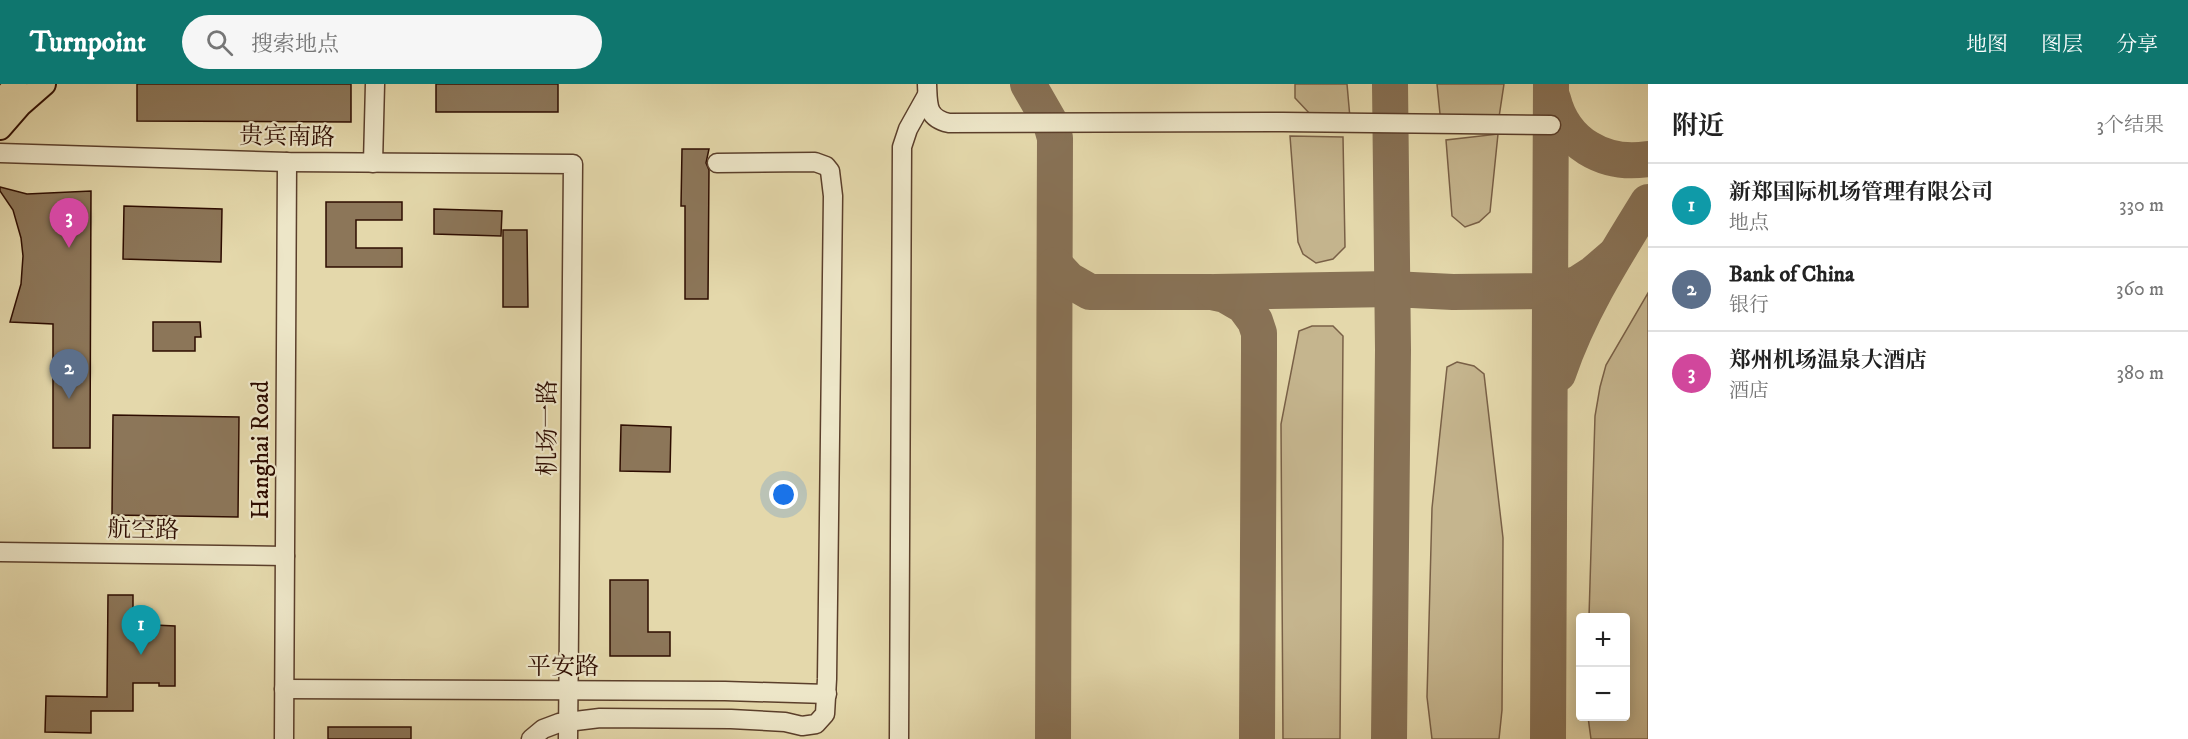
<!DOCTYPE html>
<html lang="zh">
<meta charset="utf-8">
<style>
body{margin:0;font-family:"IM FELL DW Pica","Noto Serif SC",serif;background:#f6f6f6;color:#222}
.controls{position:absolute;right:18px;bottom:18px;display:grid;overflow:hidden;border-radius:6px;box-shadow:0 3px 15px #0003}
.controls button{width:54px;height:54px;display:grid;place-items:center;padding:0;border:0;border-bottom:2px solid #e0e0e0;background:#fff;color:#222;font:30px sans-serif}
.you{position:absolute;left:784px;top:411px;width:21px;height:21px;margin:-15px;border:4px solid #fff;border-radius:50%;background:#1a73e8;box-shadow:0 0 0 9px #1a73e833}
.badge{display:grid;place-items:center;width:39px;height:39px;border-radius:50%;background:#0f766e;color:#fff;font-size:20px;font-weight:700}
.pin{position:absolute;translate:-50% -50px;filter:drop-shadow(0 2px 3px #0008)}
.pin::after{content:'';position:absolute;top:32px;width:21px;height:18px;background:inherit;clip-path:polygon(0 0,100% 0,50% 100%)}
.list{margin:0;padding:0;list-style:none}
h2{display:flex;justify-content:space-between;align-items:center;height:78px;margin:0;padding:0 24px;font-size:26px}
h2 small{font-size:20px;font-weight:400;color:#767676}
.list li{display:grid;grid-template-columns:39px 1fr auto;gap:18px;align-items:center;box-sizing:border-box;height:84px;padding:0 24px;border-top:2px solid #e0e0e0}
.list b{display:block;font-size:22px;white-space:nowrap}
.list p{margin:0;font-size:20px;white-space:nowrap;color:#767676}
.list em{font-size:20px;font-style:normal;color:#767676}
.icon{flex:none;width:33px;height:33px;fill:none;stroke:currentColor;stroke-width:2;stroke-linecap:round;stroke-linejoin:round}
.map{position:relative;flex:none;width:1648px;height:655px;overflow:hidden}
header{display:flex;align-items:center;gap:36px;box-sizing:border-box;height:84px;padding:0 30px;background:#0f766e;color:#fff}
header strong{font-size:28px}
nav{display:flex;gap:33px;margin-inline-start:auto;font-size:21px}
.search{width:420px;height:54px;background:#f6f6f6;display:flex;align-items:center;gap:15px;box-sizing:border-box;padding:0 21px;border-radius:33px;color:#767676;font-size:22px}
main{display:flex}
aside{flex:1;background:#fff}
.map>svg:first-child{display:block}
.green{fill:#c5b58e;stroke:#796047;stroke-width:1.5}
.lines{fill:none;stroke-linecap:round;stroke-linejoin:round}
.taxiway{stroke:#887256;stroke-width:36}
.building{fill:#8c7659;stroke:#2d0c00;stroke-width:1.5}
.minor-casing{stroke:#5b3f2b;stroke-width:21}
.major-casing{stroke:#2d0c00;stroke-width:26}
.minor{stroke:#ede6c8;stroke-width:18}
.major{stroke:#e4d8ab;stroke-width:22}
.labels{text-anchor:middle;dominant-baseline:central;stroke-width:4.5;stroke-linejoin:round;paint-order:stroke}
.street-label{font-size:24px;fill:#2d0c00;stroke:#ede6c8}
</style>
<header>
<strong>Turnpoint</strong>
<div class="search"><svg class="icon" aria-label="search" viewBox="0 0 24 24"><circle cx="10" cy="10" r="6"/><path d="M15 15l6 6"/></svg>搜索地点</div>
<nav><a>地图</a><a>图层</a><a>分享</a></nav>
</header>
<main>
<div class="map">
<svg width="1648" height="655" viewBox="0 0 1648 655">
<rect width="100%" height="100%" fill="#e4d8ab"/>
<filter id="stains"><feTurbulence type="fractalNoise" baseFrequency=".00333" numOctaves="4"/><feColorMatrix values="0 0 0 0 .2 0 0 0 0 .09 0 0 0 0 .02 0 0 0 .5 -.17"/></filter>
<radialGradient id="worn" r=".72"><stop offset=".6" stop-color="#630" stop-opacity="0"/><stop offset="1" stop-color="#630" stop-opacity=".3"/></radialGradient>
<!-- green -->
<g class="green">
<path d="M1295,0H1347L1350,34L1311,31L1295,14Z"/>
<path d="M1437,0H1504L1499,33L1441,40Z"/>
<path d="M1498,50L1490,128L1479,138L1465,143L1452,132L1446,56Z"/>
<path d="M1290,52L1343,53L1345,163L1333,175L1316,179L1303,170L1298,158Z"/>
<path d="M1648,209V655H1591L1588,633L1626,632V534L1589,533L1595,332L1600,303L1606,281Z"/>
<path d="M1312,242H1333L1343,252L1340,655H1283L1281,340L1299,247Z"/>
<path d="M1457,278L1474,282L1484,290L1503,454L1502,626L1499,655H1432L1427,613L1432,424L1447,283Z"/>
</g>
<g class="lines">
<!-- taxiway -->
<g class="taxiway">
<path d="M1028,0L1051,40L1055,54L1053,655"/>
<path d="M1553,15C1564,59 1604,82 1648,75"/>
<path d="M1055,181L1069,196L1090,208H1211L1225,211L1244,222L1255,237L1259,249V268L1257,655"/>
<path d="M1215,208L1392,205L1453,208L1550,207L1577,200L1594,189L1615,171"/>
<path d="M1558,290C1579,228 1614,173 1648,118"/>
<path d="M1389,655L1393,266L1390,0"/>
<path d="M1548,655L1551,0"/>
</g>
</g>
<!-- building -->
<g class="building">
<path d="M137,0H351V38L137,37Z"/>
<rect x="436" y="0" width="122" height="28"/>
<path d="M682,65H709L706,79L709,86L708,215H685V122H681Z"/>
<path d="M0,103L27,110L91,107L90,364H53V240L10,238L21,200L23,172L21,154L13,126L0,107Z"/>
<path d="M326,118H402V136H356V164H402V183H326Z"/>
<path d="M124,122L222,125L221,178L123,175Z"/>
<path d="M434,125L502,127L501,152L434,150Z"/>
<path d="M503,146H527L528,223H503Z"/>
<path d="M153,238H200L201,253H195V267H153Z"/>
<path d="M113,331L239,333L238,433L112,431Z"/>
<path d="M621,341L671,343L670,388L620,387Z"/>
<path d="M610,496H648V548H670V572H610Z"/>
<path d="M108,511H133V540L175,542V602H159V599H133V627H91V649L45,648L46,612L107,613Z"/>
<rect x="328" y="643" width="83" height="12"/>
</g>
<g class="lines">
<defs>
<g id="minor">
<path d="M927,0C928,20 926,34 949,39L1283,38L1551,41"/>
<path d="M0,69L287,78L573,80L568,655"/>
<path d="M373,79L375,0"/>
<path d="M0,468L285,472"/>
<path d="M284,605L725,607L827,610"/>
<path d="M284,655L287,78"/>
<path d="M531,655L543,645L559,639L600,634L731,635L785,638L802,642L816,640L825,630L827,595L833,112L830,87L826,82L815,78L717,79"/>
<path d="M899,655L902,63L908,45L927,11"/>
</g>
<g id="major">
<path d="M0,18L16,0"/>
<path d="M0,44L20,21L44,0"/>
</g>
</defs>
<!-- minor casing -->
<use href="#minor" class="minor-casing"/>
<!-- major casing -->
<use href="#major" class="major-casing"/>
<!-- minor -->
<use href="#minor" class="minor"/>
<!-- major -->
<use href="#major" class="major"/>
</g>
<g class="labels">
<!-- street labels -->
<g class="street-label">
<text transform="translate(287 53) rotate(1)">贵宾南路</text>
<text transform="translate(548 344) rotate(-90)">机场一路</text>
<text transform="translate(261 366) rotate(-90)">Hanghai Road</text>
<text transform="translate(143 446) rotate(1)">航空路</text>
<text x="563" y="583">平安路</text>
</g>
</g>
<rect width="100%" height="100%" filter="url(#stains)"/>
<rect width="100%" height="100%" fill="url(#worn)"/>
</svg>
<div class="controls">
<button>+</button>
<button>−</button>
</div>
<div class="you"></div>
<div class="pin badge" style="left:141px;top:571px;background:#0f9aa8">1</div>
<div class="pin badge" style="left:69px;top:315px;background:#5c6f8a">2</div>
<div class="pin badge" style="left:69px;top:164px;background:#d1479c">3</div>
</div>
<aside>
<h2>附近<small>3个结果</small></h2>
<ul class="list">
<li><span class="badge" style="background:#0f9aa8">1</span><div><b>新郑国际机场管理有限公司</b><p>地点</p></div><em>330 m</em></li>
<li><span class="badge" style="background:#5c6f8a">2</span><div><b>Bank of China</b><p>银行</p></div><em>360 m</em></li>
<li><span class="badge" style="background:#d1479c">3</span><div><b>郑州机场温泉大酒店</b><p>酒店</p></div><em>380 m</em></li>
</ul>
</aside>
</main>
